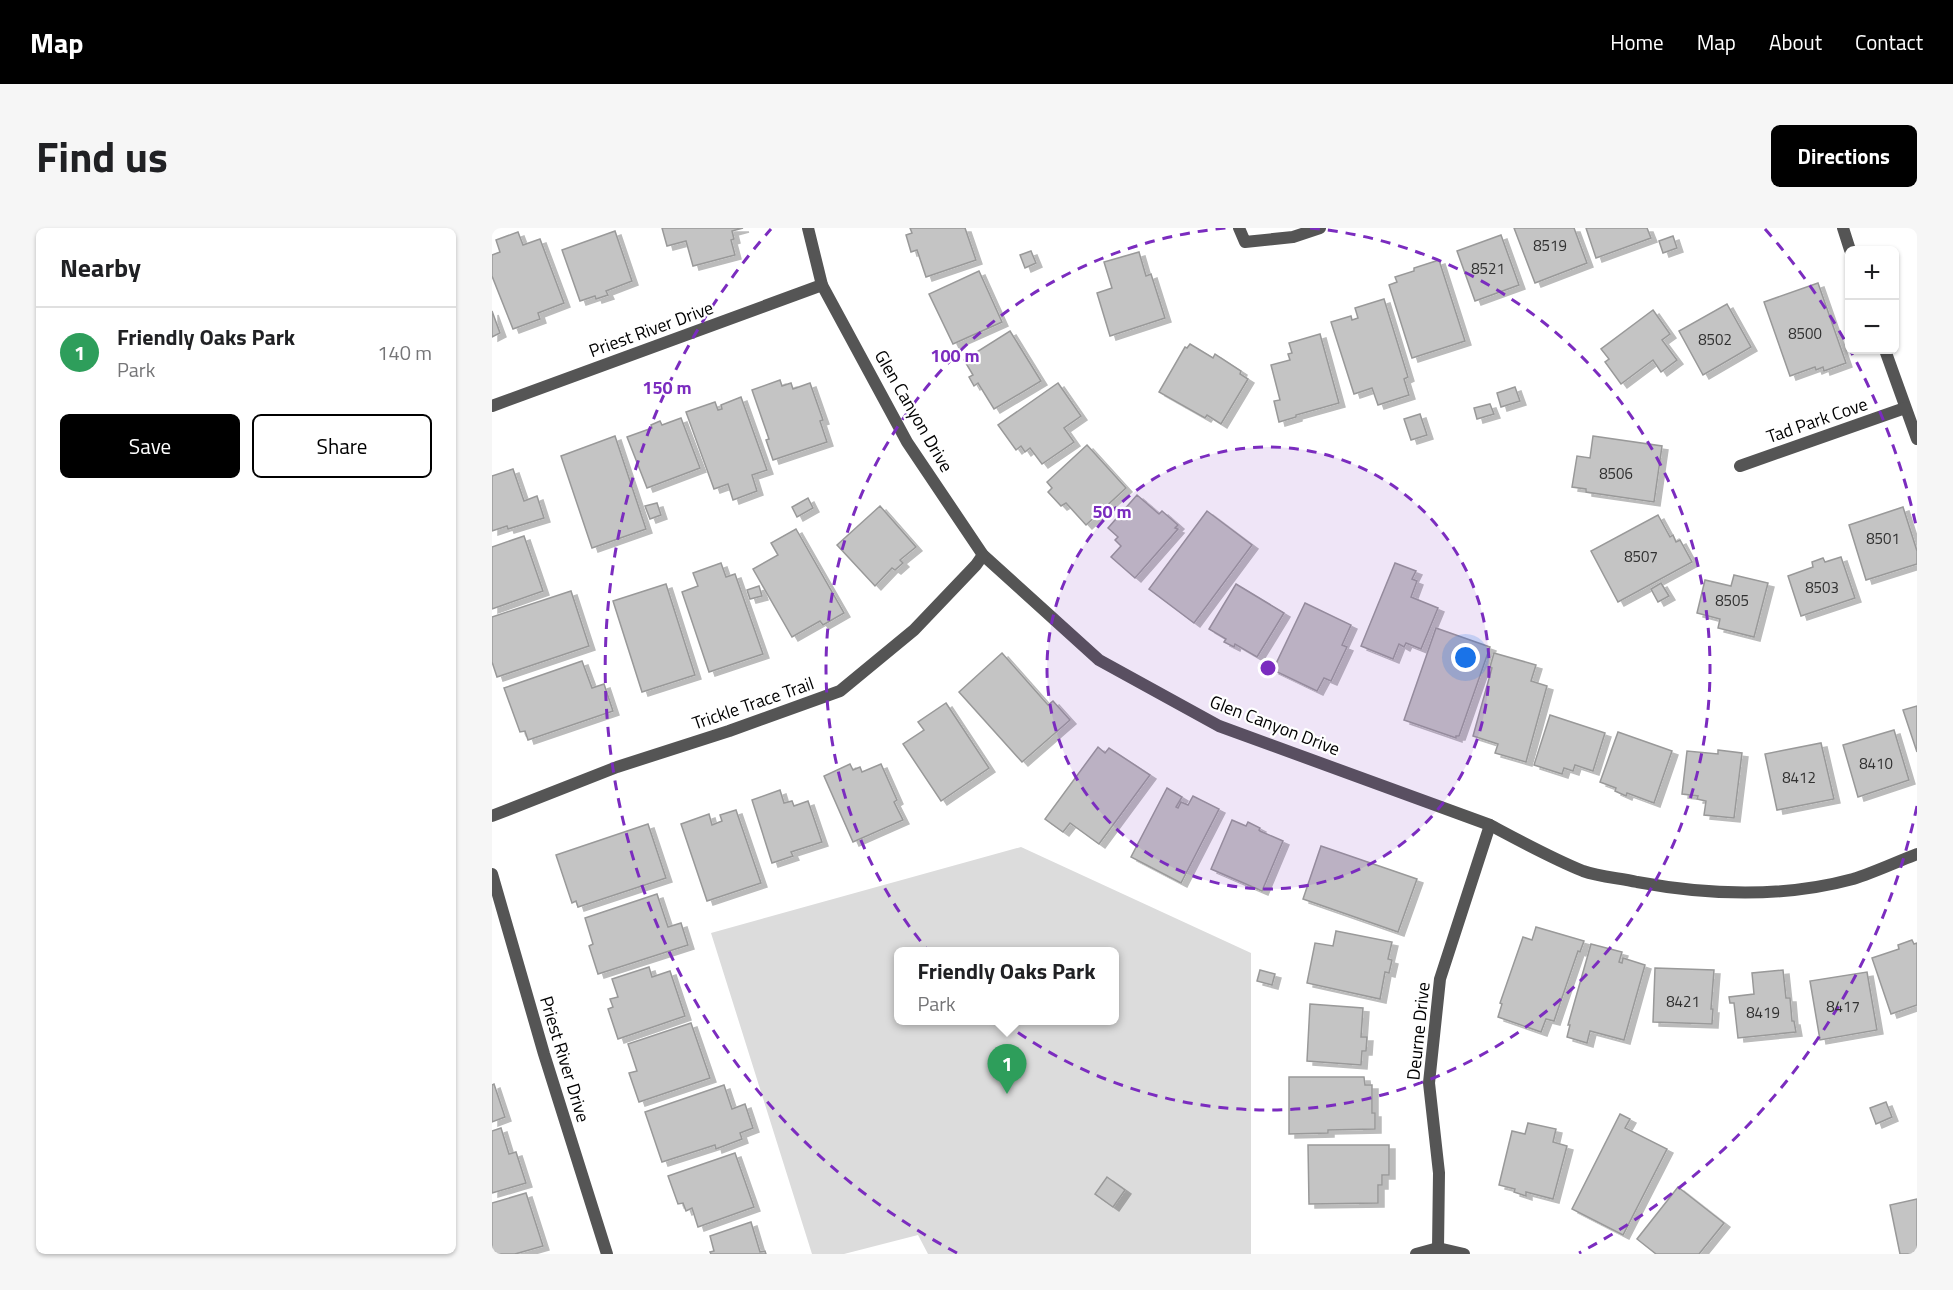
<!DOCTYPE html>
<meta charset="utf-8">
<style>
body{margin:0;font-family:"Titillium Web",sans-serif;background:#f6f6f6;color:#202124}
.controls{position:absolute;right:18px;top:18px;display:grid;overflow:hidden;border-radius:9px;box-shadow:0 2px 4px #0004}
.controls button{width:54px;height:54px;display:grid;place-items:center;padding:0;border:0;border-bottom:2px solid #e0e0e0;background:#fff;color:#202124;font:30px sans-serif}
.you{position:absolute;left:974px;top:430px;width:21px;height:21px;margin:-15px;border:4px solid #fff;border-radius:50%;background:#1a73e8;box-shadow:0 0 0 9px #1a73e833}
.badge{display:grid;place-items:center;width:39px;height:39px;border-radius:50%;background:#000;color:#fff;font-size:20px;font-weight:700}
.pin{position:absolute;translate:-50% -50px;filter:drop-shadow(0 2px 3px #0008)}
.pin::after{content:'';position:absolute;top:32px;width:21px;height:18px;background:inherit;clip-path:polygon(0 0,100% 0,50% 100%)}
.popup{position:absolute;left:402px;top:719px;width:225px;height:78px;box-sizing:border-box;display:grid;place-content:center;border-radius:9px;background:#fff;filter:drop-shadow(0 2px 4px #0005);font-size:20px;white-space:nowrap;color:#757577}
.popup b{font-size:22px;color:#202124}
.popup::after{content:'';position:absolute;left:50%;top:100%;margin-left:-12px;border:12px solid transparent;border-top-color:#fff}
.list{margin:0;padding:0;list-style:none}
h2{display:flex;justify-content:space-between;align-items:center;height:78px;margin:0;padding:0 24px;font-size:26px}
h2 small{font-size:20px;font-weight:400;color:#757577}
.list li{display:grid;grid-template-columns:39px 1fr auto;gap:18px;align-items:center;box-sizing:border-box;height:90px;padding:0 24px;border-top:2px solid #e0e0e0}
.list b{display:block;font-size:22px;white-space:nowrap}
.list p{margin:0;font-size:20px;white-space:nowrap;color:#757577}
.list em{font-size:20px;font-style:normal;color:#757577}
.actions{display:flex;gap:12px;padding:18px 24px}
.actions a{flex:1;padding:14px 0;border:2px solid #000;border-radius:9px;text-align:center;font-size:21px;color:#000}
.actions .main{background:#000;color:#fff}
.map{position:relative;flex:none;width:1425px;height:1026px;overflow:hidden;border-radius:9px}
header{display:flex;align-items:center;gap:36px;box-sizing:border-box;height:84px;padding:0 30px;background:#000;color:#fff}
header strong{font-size:28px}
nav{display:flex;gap:33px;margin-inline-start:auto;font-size:21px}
.intro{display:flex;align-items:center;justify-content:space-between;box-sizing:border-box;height:144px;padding:0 36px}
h1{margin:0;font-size:42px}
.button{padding:15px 27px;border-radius:9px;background:#000;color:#fff;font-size:21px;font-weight:700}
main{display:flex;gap:36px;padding:0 36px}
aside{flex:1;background:#fff;border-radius:9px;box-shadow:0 2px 4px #0004}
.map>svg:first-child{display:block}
.green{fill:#dcdcdc;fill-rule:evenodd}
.building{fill:#c4c4c4;stroke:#999;stroke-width:1.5;filter:url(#shadow)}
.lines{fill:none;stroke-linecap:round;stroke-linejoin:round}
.minor{stroke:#555;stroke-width:12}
.ring{fill:none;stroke:#7b2cbf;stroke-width:3;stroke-dasharray:10 8}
.labels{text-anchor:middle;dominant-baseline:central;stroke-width:4.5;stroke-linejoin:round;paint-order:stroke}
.number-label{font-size:15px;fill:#313131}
.street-label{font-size:18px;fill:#000;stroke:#fff}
.centre{fill:#7b2cbf;stroke:#fff;stroke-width:3}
.ring-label{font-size:18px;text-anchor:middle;font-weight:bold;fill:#7b2cbf;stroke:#fff;stroke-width:4.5;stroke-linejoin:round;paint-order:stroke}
</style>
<header>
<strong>Map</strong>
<nav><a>Home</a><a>Map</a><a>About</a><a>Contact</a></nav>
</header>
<div class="intro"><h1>Find us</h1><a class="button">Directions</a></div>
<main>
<aside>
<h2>Nearby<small></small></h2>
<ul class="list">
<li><span class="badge" style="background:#2e9e5b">1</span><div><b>Friendly Oaks Park</b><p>Park</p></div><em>140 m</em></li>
</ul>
<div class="actions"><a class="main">Save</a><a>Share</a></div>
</aside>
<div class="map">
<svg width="1425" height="1026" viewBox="0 0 1425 1026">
<defs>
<filter id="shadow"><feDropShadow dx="6" dy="4" stdDeviation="0" flood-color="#0004"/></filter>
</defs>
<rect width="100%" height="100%" fill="#fff"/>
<!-- green -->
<path class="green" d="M529,619L759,725V1026H436L426,1007L352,1026H320L219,705ZM407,724H623V792H407Z"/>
<!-- building -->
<g class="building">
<path d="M170,0H251L240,3L242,11L239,12L243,27L201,38L194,13L175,18Z"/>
<path d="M418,0H473L484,32L434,49L425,22L419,24L414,7L420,5Z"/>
<path d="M1022,0H1082L1095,35L1043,55Z"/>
<path d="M1094,0H1155L1159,10L1104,30Z"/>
<path d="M123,3L140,53L114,63L116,67L104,71L103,68L88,73L70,22Z"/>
<path d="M26,4L31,17L48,11L72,75L46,85L48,91L21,101L0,48V27L8,24L4,12Z"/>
<path d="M1009,7L1027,57L983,73L965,23Z"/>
<path d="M1181,8L1185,20L1171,25L1167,13Z"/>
<path d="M539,23L544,35L533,40L528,27Z"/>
<path d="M647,24L654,48L659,46L673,90L618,108L605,65L620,60L612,34Z"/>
<path d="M947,32L973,113L920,130L897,57L905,54L903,49L922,43V40Z"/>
<path d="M487,43L510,94L461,116L437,66Z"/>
<path d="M1326,55L1354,135L1332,143L1331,139L1324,142L1323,139L1298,148L1272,74Z"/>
<path d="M892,71L916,149L912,151L917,167L886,177L880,160L862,166L839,94L859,88L860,92L866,90L863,80Z"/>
<path d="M1235,76L1259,119L1211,147L1187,103Z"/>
<path d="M1161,82L1178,106L1170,112L1185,132L1169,144L1161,132L1129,156L1113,134L1117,131L1109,121Z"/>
<path d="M0,83L8,105L0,109Z"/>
<path d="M518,103L549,153L502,181L486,155L482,158L477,149L481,147L472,132Z"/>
<path d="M828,106L847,175L804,187V189L787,194L782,173L788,172L779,137L798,132L796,126L800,125L797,115Z"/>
<path d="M698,116L721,130L723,126L749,143L748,146L756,151L729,196L715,187L713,190L667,164L693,119L695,120Z"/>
<path d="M288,152L290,158L299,155L301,161L318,155L331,192L328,193L335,214L281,232L274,212L277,211L260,162Z"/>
<path d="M566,155L589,188L572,200L582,214L550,236L538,220L533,224L529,218L524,222L506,197Z"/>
<path d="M1023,159L1028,173L1009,179L1005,165Z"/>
<path d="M249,169L275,242L260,247L265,263L241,272L236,256L222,261L194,184L223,174L226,182L230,181L229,177Z"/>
<path d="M998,176L1002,186L985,191L982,180Z"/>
<path d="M928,186L935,207L919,212L912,191Z"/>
<path d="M189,190L208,240L155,260L135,209L160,200L159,197L168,193L170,197Z"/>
<path d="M123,208L154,301L100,320L69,228Z"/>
<path d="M1101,208L1170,218L1162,274L1094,264V261L1080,259L1085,228L1098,230Z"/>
<path d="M595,217L634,260L594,297L574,275L569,278L556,264L560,260L555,254Z"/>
<path d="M21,241L32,273L45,268L52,290L16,301L15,298L0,303V248Z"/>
<path d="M645,267L667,286L670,283L686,297L683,300L686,301L643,350L619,329L629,318L623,312L626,309L616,300Z"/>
<path d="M316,270L321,280L305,289L300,279Z"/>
<path d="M165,275L169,287L158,291L153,278Z"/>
<path d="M388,278L424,319L408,332L411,335L403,342L400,340L383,358L345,317Z"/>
<path d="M1411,279L1425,323V336L1374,352L1357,297Z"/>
<path d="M715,283L760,317L702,395L657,361Z"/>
<path d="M1166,287L1178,309L1181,307L1184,314L1188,312L1200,334L1126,374L1099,323Z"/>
<path d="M304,301L352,385L331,397L328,393L300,409L261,341L286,327L279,315Z"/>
<path d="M32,308L51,363L0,381V319Z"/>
<path d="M1349,329L1363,370L1309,388L1296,348L1321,339L1320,334L1331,330L1333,334Z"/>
<path d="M229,335L234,349L243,346L271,426L217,444L190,364L206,358L201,345Z"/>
<path d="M903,335L924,343L920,351L925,353L919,369L946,380L929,421L914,415L912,419L907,416L901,431L869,418Z"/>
<path d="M1242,347L1276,355L1262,409L1226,400L1228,391L1205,385L1213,352L1239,358Z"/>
<path d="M1169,355L1177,368L1166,374L1159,361Z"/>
<path d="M174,356L203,447L150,464L121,373Z"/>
<path d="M744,356L792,385L765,429L743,416L742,419L732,414L734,411L717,401Z"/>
<path d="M267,358L270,368L258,371L255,362Z"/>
<path d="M79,363L97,418L5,449L0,434V389Z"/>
<path d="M813,375L859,397L850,417L855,419L839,453L832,450L825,463L781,442Z"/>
<path d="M944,400L998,419L967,508H964V510L912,492Z"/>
<path d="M510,425L556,477L561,473L578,492L530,534L467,464Z"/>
<path d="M1002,425L1044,437L1039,453L1055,458L1034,534L1003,525L1006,516L981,508L1000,440L998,439Z"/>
<path d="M90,433L100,460L112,456L121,483L36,512L33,503L28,504L12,460Z"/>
<path d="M454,475L497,540L449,573L411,516L432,502L426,494Z"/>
<path d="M1425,478V524L1411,482Z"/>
<path d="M1058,487L1113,505L1101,543L1083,537L1081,543L1072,540L1070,546L1042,537Z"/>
<path d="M1402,502L1417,552L1366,569L1351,517Z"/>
<path d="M1126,504L1180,523L1162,575L1135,565L1134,568L1123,563L1124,560L1108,554Z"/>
<path d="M1329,515L1342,571L1285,582L1273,526Z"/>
<path d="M606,519L613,525L617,520L658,547L607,616L578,595L571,604L553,591Z"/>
<path d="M1226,522L1250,525L1242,590L1212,587L1214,573L1205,571L1206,568L1190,566L1195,523L1226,526Z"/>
<path d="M358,536L361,542L368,539L370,544L389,536L405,572L402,574L411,592L361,614L332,548Z"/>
<path d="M675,560L690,569L684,579L686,580L689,574L696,577L701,568L727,581L689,655L639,629Z"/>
<path d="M288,562L292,575L300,573L302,578L316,573L330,614L299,624L301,628L280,635L260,572Z"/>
<path d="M244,582L269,655L215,673L189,596L217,586L220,597L230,593L228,587Z"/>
<path d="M740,592L754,598L756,594L768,600L767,602L768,603L791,613L770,663L719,641Z"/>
<path d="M156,596L174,650L86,679L84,673L80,675L64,627Z"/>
<path d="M829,618L925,651L906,704L811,671Z"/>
<path d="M165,666L176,699L189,695L196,717L106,746L97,718L101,716L93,690Z"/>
<path d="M1044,699L1092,713L1088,724L1086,723L1062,793L1054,791L1049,804L1006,789L1010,776L1008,775L1031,709L1040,712Z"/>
<path d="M844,703L900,714L896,731L900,732L897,745L893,744L888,771L815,755L823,715L841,718Z"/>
<path d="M1420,712L1422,716L1425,715V777L1399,786L1380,730L1407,721L1406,717Z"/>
<path d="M1099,716L1130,724L1127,734L1130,735L1131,730L1153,737L1132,812L1098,803L1095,815L1075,809L1078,797H1076Z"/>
<path d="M157,739L160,749L178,743L193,788L126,811L116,781L121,779L118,771L126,769L120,751Z"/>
<path d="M1163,740L1222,742L1219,781H1221L1220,796L1161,794Z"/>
<path d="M768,742L783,746L780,757L765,753Z"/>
<path d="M1291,742L1294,770H1298L1300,793H1302L1304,804L1246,810L1242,775H1238L1237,769L1262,766L1260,745Z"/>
<path d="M1375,744L1385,802L1328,812L1318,753Z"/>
<path d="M818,776L871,780L869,809H875L874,823H870L869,837L815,833Z"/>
<path d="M199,795L218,850L147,874L137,845L145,843L136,816Z"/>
<path d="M797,849H872L873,857H880V885H883V901L836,902V905L797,906Z"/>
<path d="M2,856L13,889L0,894V857Z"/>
<path d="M232,857L240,881L253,876L261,900L248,905L250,911L224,921L223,917L170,934L153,884Z"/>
<path d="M1394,874L1400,889L1384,896L1378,880Z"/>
<path d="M1128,886L1138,891L1133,900L1175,921L1131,1007L1080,981Z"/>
<path d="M1036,895L1064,901L1061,914L1075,918L1061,971L1034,964V968L1022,964L1023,961L1007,957L1020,903L1033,906Z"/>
<path d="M9,900L17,926L24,924L34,955L0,965V903Z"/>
<path d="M816,917H897V947H890V957H886V975L817,976Z"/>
<path d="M243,925L262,979L206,999L200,980L194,983L191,975L186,976L176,948Z"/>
<path d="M615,949L633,962L621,979L603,966Z"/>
<path d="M1186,959L1232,995L1207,1026H1164L1145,1011Z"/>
<path d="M34,965L51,1018L23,1026H0V975Z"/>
<path d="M1425,971V1026H1408L1398,977Z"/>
<path d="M259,994L268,1024L273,1023L274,1026H219L218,1024L222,1023L218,1008Z"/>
</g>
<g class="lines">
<!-- minor -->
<g class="minor">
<path d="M316,0L330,57L415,214L491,327L607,432L727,498L998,597C1028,613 1059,630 1091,643C1108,649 1128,650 1145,654C1215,667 1291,670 1361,651C1383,644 1404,634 1425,626"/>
<path d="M747,0L753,14L801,9L828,0"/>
<path d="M1351,0L1358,22"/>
<path d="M1393,122L1425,211"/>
<path d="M0,178L330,57"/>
<path d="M1248,238L1413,180"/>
<path d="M0,588L125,539L237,503L348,463L422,402L484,337L491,327"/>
<path d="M0,646L52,826L115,1026"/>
<path d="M946,1020L947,945L937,855L948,751L998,597"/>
<path d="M924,1026L946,1020L972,1026"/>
</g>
</g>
<!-- distance rings -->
<circle cx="776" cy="440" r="221" fill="#7b2cbf" fill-opacity=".12"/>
<g class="ring">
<circle cx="776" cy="440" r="221"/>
<path d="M818 0A442 442 0 1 1 734 0"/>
<path d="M1425 578A663 663 0 0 1 1087 1025M465 1025A663 663 0 0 1 279 1M1273 1A663 663 0 0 1 1425 302"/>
</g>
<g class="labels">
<!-- number labels -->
<g class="number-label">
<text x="1058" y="17">8519</text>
<text x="996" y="40">8521</text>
<text x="1313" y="105">8500</text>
<text x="1223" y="111">8502</text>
<text x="1124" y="245">8506</text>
<text x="1391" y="310">8501</text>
<text x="1149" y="328">8507</text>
<text x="1330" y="359">8503</text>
<text x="1240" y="372">8505</text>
<text x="1384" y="535">8410</text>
<text x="1307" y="549">8412</text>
<text x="1191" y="773">8421</text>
<text x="1351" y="778">8417</text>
<text x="1271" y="784">8419</text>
</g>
<!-- street labels -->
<g class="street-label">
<text transform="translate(159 101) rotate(-20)">Priest River Drive</text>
<text transform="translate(422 183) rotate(60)">Glen Canyon Drive</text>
<text transform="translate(1325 192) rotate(-19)">Tad Park Cove</text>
<text transform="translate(261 475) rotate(-19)">Trickle Trace Trail</text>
<text transform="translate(783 497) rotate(21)">Glen Canyon Drive</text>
<text transform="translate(926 803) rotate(-84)">Deurne Drive</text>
<text transform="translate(73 831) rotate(73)">Priest River Drive</text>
</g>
</g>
<circle cx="776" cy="440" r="9" class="centre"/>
<g class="ring-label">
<text x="463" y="134">100 m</text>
<text x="175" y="166">150 m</text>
<text x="620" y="290">50 m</text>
</g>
</svg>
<div class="controls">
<button>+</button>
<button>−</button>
</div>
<div class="you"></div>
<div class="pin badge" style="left:515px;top:866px;background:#2e9e5b">1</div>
<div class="popup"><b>Friendly Oaks Park</b>Park</div>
</div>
</main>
